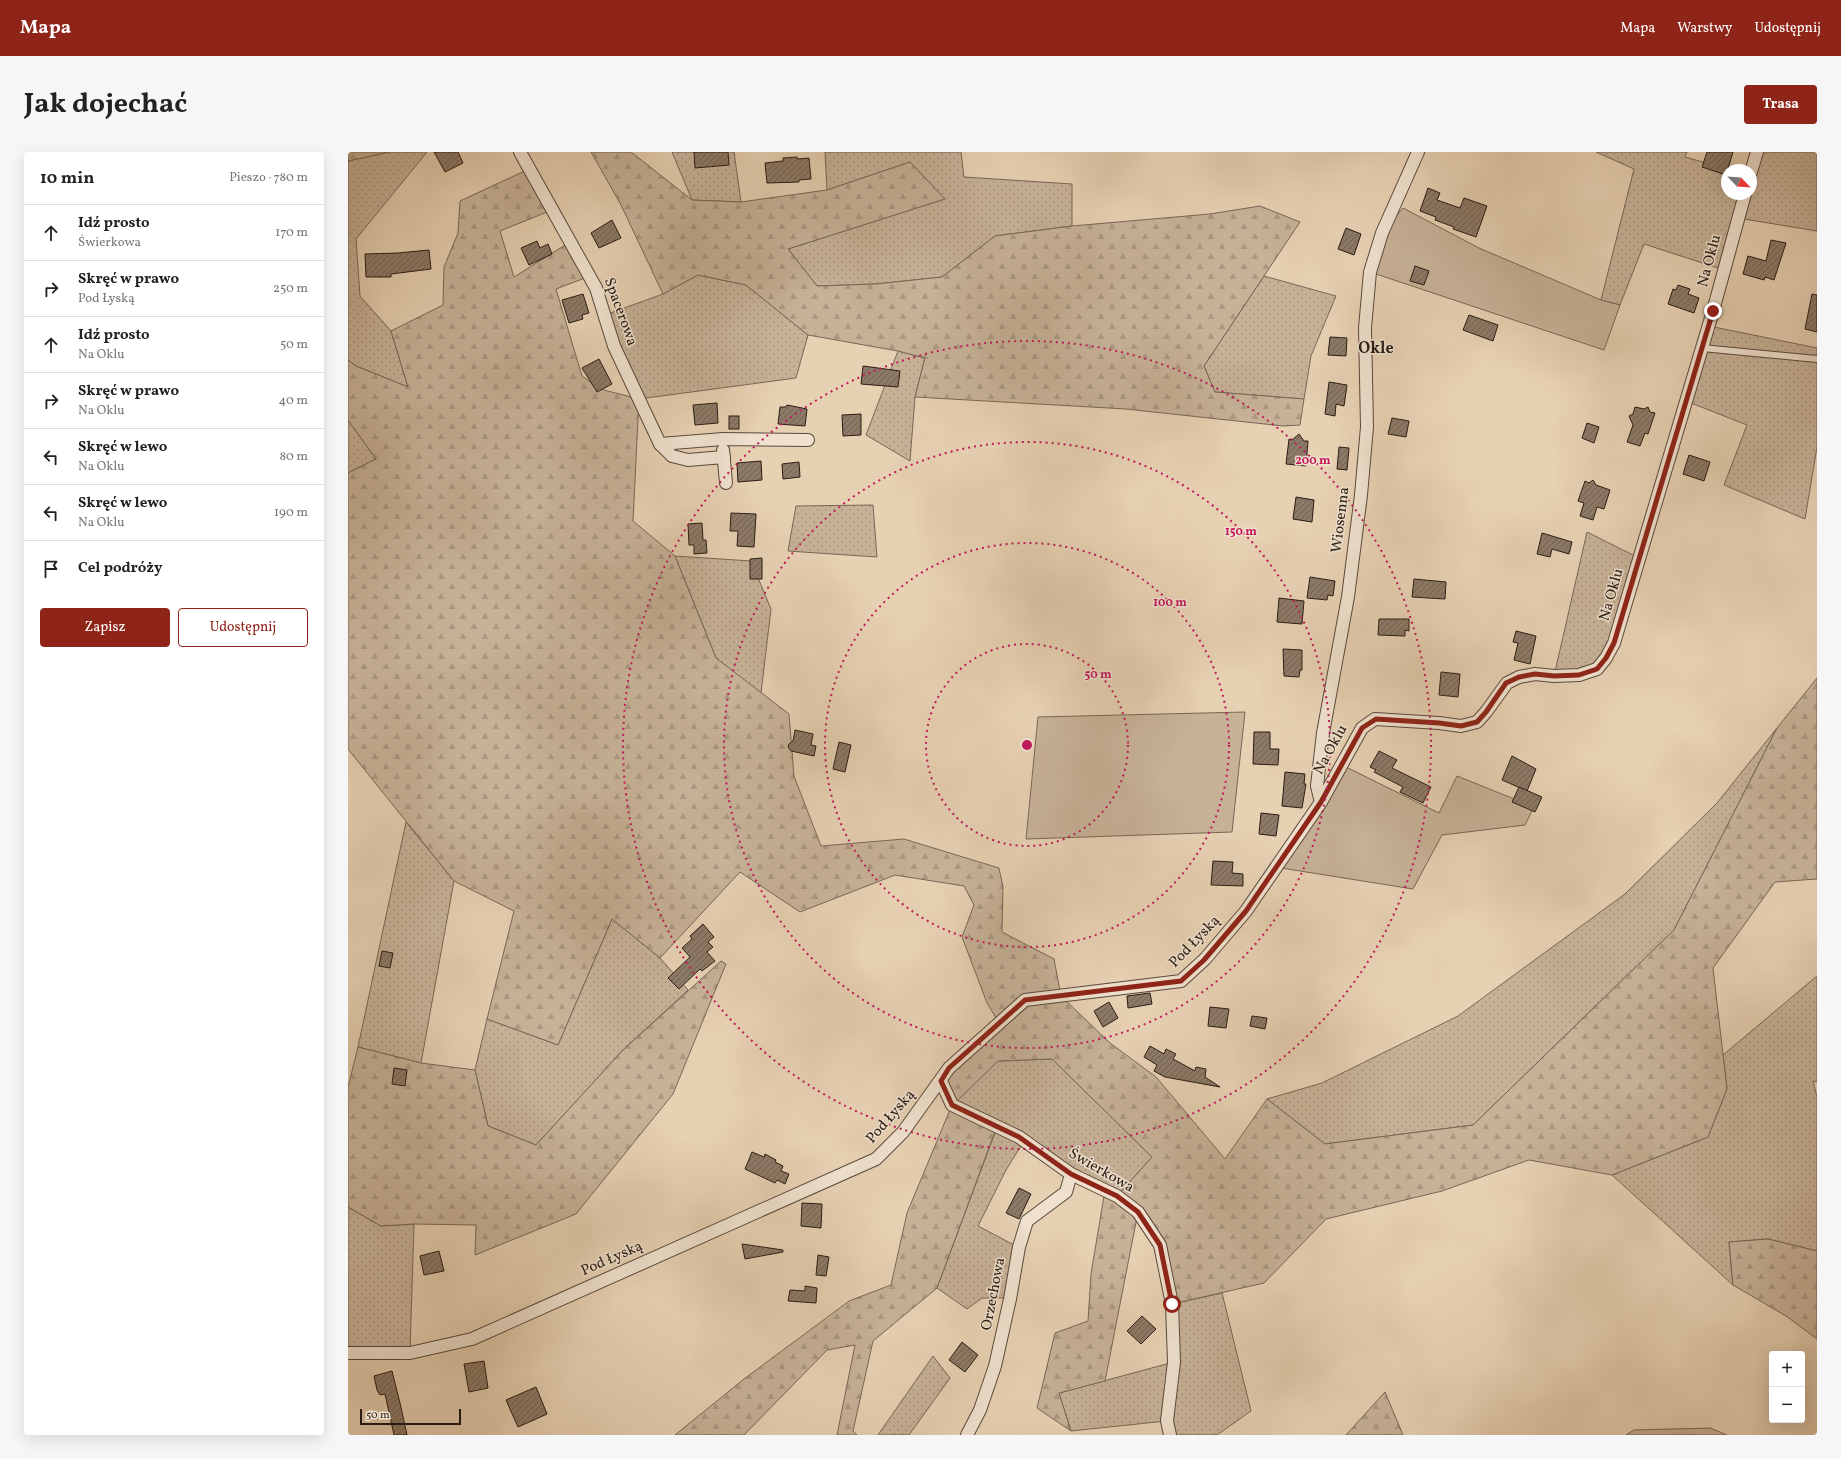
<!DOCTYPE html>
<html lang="pl">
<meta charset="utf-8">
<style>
body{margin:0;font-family:Vollkorn,serif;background:#f6f6f6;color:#222}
.controls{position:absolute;right:12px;bottom:12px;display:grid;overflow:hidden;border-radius:4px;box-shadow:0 4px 16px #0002}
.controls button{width:36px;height:36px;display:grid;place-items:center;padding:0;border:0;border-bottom:1px solid #e0e0e0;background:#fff;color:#222;font:20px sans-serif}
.compass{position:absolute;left:1373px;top:12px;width:36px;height:36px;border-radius:50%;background:#fff;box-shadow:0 4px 16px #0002;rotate:115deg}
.scale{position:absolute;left:12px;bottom:10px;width:101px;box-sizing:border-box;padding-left:4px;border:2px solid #2a1c14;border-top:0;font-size:11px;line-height:14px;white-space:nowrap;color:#2a1c14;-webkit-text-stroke:3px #efe1ce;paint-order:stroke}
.stop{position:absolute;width:12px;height:12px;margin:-9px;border:3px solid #8f2418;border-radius:50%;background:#fff}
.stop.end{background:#8f2418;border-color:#fff;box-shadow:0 1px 4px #0008}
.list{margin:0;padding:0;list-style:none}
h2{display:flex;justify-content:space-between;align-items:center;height:52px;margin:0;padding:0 16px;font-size:17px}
h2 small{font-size:13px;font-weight:400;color:#767676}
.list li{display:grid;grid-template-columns:26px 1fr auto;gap:12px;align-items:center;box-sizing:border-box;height:56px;padding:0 16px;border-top:1px solid #e0e0e0}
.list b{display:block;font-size:15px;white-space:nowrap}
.list p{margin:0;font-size:13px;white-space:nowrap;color:#767676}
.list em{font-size:13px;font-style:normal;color:#767676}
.actions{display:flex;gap:8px;padding:12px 16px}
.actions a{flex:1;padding:9px 0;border:1px solid #8f2418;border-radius:4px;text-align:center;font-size:14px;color:#8f2418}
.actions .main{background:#8f2418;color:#fff}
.icon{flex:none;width:22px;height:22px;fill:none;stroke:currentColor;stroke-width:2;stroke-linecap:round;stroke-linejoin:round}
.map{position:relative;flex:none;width:1469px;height:1283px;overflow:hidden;border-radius:4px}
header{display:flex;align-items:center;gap:24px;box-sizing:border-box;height:56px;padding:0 20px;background:#8f2418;color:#fff}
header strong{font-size:19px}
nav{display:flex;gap:22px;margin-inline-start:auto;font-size:14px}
.intro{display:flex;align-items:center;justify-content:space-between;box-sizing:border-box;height:96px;padding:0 24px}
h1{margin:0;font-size:28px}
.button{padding:10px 18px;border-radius:4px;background:#8f2418;color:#fff;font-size:14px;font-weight:700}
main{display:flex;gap:24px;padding:0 24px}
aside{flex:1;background:#fff;border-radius:4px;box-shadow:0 4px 16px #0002}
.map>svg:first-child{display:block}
.grass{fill:url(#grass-dots);stroke:#786756}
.forest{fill:url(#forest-firs);stroke:#786756}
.green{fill:#c7b298;stroke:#786756}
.building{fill:url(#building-hatch);stroke:#2a1c14}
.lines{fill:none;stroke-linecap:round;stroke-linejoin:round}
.service-casing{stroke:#59493c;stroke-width:8}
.minor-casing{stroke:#59493c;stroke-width:14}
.service{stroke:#efe1ce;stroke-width:6}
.minor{stroke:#efe1ce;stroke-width:12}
.route{stroke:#8f2418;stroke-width:5}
.ring{fill:none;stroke:#c2185b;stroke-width:2;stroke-dasharray:2 4}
.labels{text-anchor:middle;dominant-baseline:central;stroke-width:3;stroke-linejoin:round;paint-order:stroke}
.street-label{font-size:15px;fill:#2a1c14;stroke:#efe1ce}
.neighbourhood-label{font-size:16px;font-weight:bold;fill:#2a1c14;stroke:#efe1ce}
.centre{fill:#c2185b;stroke:#efe1ce;stroke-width:2}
.ring-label{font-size:12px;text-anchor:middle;font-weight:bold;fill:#c2185b;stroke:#efe1ce;stroke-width:3;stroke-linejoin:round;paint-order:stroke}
</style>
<header>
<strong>Mapa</strong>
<nav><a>Mapa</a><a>Warstwy</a><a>Udostępnij</a></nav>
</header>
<div class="intro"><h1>Jak dojechać</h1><a class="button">Trasa</a></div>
<main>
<aside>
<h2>10 min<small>Pieszo · 780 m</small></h2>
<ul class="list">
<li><svg class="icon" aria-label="ahead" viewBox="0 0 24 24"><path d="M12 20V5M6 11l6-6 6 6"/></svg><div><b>Idź prosto</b><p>Świerkowa</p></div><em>170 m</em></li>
<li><svg class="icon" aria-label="right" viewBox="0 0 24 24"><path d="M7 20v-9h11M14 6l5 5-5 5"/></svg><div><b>Skręć w prawo</b><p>Pod Łyską</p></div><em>250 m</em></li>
<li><svg class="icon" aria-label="ahead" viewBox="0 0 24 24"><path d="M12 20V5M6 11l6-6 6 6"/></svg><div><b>Idź prosto</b><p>Na Oklu</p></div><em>50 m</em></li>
<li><svg class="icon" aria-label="right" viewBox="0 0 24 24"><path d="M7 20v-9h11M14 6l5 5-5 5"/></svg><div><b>Skręć w prawo</b><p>Na Oklu</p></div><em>40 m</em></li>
<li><svg class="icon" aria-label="left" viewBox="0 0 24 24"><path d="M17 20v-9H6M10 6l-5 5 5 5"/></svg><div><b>Skręć w lewo</b><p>Na Oklu</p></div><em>80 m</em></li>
<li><svg class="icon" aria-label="left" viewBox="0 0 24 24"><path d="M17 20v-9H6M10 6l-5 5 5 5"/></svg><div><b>Skręć w lewo</b><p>Na Oklu</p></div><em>190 m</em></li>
<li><svg class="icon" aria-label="arrive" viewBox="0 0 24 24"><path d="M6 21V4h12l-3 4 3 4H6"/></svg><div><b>Cel podróży</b></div></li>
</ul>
<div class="actions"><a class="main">Zapisz</a><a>Udostępnij</a></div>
</aside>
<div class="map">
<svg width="1469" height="1283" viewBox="0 0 1469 1283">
<defs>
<pattern id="grass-dots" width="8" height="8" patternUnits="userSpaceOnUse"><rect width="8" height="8" fill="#c7b298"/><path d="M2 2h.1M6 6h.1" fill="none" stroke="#ab9882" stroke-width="1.8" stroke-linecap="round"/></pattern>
<pattern id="forest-firs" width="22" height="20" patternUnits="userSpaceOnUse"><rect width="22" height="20" fill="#c7b298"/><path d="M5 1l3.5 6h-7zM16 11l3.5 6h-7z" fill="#ab9882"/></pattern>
<pattern id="building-hatch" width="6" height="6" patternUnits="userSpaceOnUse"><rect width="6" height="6" fill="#8c7a67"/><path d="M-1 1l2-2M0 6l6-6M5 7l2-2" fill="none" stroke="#736354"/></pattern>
</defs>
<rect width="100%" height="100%" fill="#e7d1b3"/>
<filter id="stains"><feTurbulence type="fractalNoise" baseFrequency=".005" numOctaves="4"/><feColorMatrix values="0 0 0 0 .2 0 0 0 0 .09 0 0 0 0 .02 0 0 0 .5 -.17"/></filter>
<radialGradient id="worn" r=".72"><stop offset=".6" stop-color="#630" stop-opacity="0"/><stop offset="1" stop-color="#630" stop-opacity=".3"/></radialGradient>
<!-- grass -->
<g class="grass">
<path d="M42,0H79L8,87L12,144L43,179L60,235L8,214L0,208V9Z"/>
<path d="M324,0H386L393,50L344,48Z"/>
<path d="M477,0H613L616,25L724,32V74L647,84L594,125L528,132L469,134L440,97L596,47L562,10L479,38Z"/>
<path d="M1248,0H1339L1337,5L1383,18H1379V42H1403V20L1409,0H1469V79L1390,66L1376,118L1296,92L1272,153L1253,148L1286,17Z"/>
<path d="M350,123L398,133L460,183L448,226L291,247L257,163L315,142Z"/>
<path d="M916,124L988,144L963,204L956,247L867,240L856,214Z"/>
<path d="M1361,174L1469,196V295L1457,367L1376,333L1399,273L1338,249Z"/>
<path d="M550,199L577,206L567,245L562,309L518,283Z"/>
<path d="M0,268L28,307L0,321Z"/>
<path d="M525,353L529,405L440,399L448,354Z"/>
<path d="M1239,380L1291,406L1266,491L1249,517L1206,524Z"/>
<path d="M327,404L403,409L423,457L413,541L368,506Z"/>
<path d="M1429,576L1326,778L1125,973L977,992L919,947L974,931L1110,864L1277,742L1369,651Z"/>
<path d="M58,670L106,729L73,911L10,895Z"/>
<path d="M264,767L312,806L340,838L275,898L188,993L140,974L127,918L139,867L210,893Z"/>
<path d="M1469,824V930L1465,929L1469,945V1099L1420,1087L1381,1090L1385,1133L1264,1023L1360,985L1379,937L1375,903Z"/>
<path d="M704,907L804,1005L769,1044L671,985L604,953L650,909Z"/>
<path d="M648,978L673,994L658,1018L630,1074L668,1094L659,1146H634L619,1157L589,1136Z"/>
<path d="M0,1055L33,1074L66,1072L62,1201H0Z"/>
<path d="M874,1141L903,1259L869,1283H823L818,1269L723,1279L711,1241L826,1210L824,1152Z"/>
<path d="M585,1204L602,1226L561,1283H530Z"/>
</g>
<!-- forest -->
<g class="forest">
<path d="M0,0H42L0,9Z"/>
<path d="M243,0H283L344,48L393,50L479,38L562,10L597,47L440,97L469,134L528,132L594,125L647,84L724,74L862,62L912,54L952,70L856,214L867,240L956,247L952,273L935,274L778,257L567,245L577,206L550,199L460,183L398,133L350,123L315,142L273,53Z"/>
<path d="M181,17L204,58L152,79L166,125L222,90L242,124L208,137L234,224L252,237L291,247L285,369L327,404L368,506L441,562L446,624L473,694L556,687L651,716L655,735L654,780L706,807L713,844L762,891L808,925L877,1007L919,947L977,992L1125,973L1326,778L1429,576L1469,526V727L1427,730L1365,816L1379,937L1360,985L1264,1023L1181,1008L1094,1039L978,1067L916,1131L824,1152L812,1093L790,1060L757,1229L711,1241L723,1279L689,1256L707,1181L740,1169L743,1122L757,1038L770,1043L804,1005L704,907L650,909L605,953L649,974L589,1136L525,1189L505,1279L509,1283H489L507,1193L479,1198L396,1283H327L396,1227L501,1149L543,1133L559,1061L604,953L593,929L651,871L639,851L614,785L626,753L616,734L547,723L452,760L392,720L312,806L264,767L210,893L139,867L166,759L106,729L0,597V321L28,307L0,268V208L8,214L60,235L43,179L95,153L96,115L110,81L112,49Z"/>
<path d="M373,809L378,812L325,942L228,1062L127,1103L128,1073L66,1072L33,1074L0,1055V935L10,895L73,911L127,918L140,974L188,993L275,898Z"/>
<path d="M1420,1087L1469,1099V1187L1438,1164L1385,1133L1381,1090Z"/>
<path d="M1037,1240L1055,1283H998Z"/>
<path d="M1362,1276L1379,1283H1278L1286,1278Z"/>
</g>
<!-- green -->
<g class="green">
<path d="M1055,56L1131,96L1253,148L1272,153L1256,198L1022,120L1034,81Z"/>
<path d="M897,560L884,680L678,687L690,565Z"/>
<path d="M994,613L1091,661L1109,624L1186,655L1177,673L1094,683L1065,737L927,715Z"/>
</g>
<!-- building -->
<g class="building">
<path d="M86,0H110L115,11L97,20Z"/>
<path d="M346,0H380L381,13L347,16Z"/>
<path d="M1359,0H1385L1378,23L1354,15Z"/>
<path d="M449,5V7L461,6L463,27L451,28V30L419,31L417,11L435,9V6Z"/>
<path d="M1080,36L1092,41L1089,48L1112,56L1116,46L1139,54L1128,85L1105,77L1106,75L1087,68L1088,65L1072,59Z"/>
<path d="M264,68L273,86L251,96L243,81Z"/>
<path d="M998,76L1013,82L1006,103L990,97Z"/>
<path d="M1423,88L1438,91L1426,128L1417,125L1416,128L1395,122L1400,104L1418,109Z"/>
<path d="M189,89L192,96L200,92L204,102L181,113L173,96Z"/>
<path d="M81,98L83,117L43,122V125H18L17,102L50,101Z"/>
<path d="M1067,114L1081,119L1076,133L1062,129Z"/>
<path d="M1330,133L1342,137L1340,142L1351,146L1346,161L1320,152L1325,137L1328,138Z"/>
<path d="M235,142L241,161L234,163L235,167L221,171L214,148Z"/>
<path d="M1464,142L1469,143V180L1457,177Z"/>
<path d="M1121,163L1150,173L1145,189L1115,178Z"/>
<path d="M982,185L999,186L998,204L980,203Z"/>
<path d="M251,207L264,232L249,240L234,216Z"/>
<path d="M515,214L552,219L550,235L513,232Z"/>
<path d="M981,230L999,233L996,254L988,252L987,264L977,262Z"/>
<path d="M369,251L370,271L347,273L345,253Z"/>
<path d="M439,253L459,257L457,274L430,272L432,255H438Z"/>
<path d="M1287,255L1296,257L1300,255L1302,260L1307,261L1300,282L1297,281L1292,294L1279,290L1285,273L1281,264L1285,262Z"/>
<path d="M513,262V283L495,284L494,263Z"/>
<rect x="381" y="264" width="10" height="13"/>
<path d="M1044,266L1061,269L1058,285L1040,282Z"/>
<path d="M1239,271L1251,275L1246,291L1234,286Z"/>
<path d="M951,282L956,289H960L958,314L938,312L941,287L944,288Z"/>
<path d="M991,295L1001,296L999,318L989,317Z"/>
<path d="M1341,303L1362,310L1356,329L1335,322Z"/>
<path d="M413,309L414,328L390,330L389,311Z"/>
<path d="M451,310L452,325L435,327L434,312Z"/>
<path d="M1245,328L1248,333L1262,338L1256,357L1249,355L1245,368L1232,364L1236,351L1230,349L1237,329L1241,331Z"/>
<path d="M948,345L966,348L964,370L945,367Z"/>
<path d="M383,361L408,362L406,395L389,394L390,379H382Z"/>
<path d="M354,371L355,388H358L359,401L346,402V393H341L340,372Z"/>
<path d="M1194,381L1224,390L1221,402L1204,397L1202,405L1189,402Z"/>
<path d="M414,406V427H402V407Z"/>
<path d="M962,425L987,429L985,444L980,443L979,448L959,446Z"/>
<path d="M1066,427L1098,430L1097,447L1064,445Z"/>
<path d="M931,446L956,449L954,472L929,470Z"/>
<path d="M1031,467H1061V479L1057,478V484L1030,483Z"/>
<path d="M1168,479L1188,484L1182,512L1166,508L1170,491L1165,490Z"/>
<path d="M935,497L954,498V518H952L951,525L936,524Z"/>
<path d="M1093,520L1112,522L1110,545L1091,543Z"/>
<path d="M447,578L465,582L463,593L468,594L466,604L443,599L440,595L441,592L445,589Z"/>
<path d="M906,580H922V597H931L930,613L905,612Z"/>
<path d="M491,590L503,593L497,620L485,617Z"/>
<path d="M1031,599L1049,608L1044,616L1083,635L1075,651L1052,640L1055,635L1026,620L1028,618L1022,615Z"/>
<path d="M1164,604L1188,617L1179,639L1154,628Z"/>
<path d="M937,620L957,622L956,632H958L954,656L934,654Z"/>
<path d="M1171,635L1194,645L1187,660L1164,650Z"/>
<path d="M913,661L931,663L928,684L911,682Z"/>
<path d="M865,709L885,710L884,721L895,722V734L863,733Z"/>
<path d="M355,772L366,785L360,790L365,795L359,800L367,809L354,819L352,817L331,837L320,826L342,805L334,796L344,787L342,784Z"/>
<path d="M34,799L45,801L42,816L31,814Z"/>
<path d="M802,841L804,852L780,856L779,844Z"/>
<path d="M761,850L770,866L755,875L746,859Z"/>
<path d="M862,855L881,857L878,876L860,874Z"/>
<path d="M904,864L919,866L917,877L902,874Z"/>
<path d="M802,894L816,902L818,897L828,902L825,907L847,919L848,915L858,917L857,925L872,935L817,925L806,919L809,913L796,905Z"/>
<path d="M46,916L59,918L57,934L44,932Z"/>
<path d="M404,1000L416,1005L417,1002L428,1008L427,1010L435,1014L433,1019L441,1022L437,1032L429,1028L427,1031L397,1017Z"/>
<path d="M671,1036L683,1042L671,1067L658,1061Z"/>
<path d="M454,1051L474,1052L473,1076L453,1074Z"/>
<path d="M394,1092L435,1098V1100L397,1107Z"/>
<path d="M91,1099L96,1119L76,1123L72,1104Z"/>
<path d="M470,1103L481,1105L478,1124L468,1123Z"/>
<path d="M457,1134L469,1136L468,1151L440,1149L442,1138L457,1139Z"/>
<path d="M794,1164L808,1177L793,1192L779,1179Z"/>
<path d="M614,1190L630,1203L617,1220L601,1208Z"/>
<path d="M136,1209L140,1236L121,1240L116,1212Z"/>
<path d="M44,1219L52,1251L59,1283H46L37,1242L32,1243L29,1238L26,1224Z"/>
<path d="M188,1235L199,1262L170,1275L158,1248Z"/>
</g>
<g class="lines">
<defs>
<path id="service" d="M1354,196L1469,207"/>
<g id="minor">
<path d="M172,0L248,136L266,194L312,292L375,287L460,288"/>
<path d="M1403,20L1409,0"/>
<path d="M312,292L324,304L340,308L376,305"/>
<path d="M375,298L378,331"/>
<path d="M973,650L969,634L975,581L1000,445L1013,343L1019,275L1017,176L1022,120L1034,81L1070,0"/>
<path d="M593,929L604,953L671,985L723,1022L769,1044L790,1060L812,1093L824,1152L826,1210L819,1269L822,1283"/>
<path d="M0,1201H62L124,1187L528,1007L555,980L601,916L677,848L833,829L857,807L898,759L973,650L1014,576L1027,567L1091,571L1113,574L1129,570L1138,560L1159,531L1171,525L1187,522L1206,524L1231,523L1249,517L1258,506L1266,491L1365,159L1397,42"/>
<path d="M619,1283L632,1258L647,1214L662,1147L671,1095L679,1069L718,1040L723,1022"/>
</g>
</defs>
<!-- service casing -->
<use href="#service" class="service-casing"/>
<!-- minor casing -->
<use href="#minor" class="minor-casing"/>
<!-- service -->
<use href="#service" class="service"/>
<!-- minor -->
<use href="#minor" class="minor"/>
</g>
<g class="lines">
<!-- route -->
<path class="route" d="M824,1152L812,1093L790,1060L769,1044L723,1022L671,985L604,953L593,929L601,916L677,848L833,829L856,808L898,759L973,650L1014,576L1028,567L1091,571L1113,574L1129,570L1138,560L1158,531L1171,525L1187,522L1206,524L1231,523L1249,517L1258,506L1266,491L1365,159"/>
</g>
<!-- distance rings -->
<g class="ring">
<circle cx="679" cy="593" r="101"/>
<circle cx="679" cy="593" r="202"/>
<circle cx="679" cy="593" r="303"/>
<circle cx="679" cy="593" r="404"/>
</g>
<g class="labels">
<!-- street labels -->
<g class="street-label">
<text transform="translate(1362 109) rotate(-75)">Na Oklu</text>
<text transform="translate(272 160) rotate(70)">Spacerowa</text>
<text transform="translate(993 368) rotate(-83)">Wiosenna</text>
<text transform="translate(1264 443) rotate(-74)">Na Oklu</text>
<text transform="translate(983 598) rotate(-61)">Na Oklu</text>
<text transform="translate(847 790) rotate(-46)">Pod Łyską</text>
<text transform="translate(543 965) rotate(-49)">Pod Łyską</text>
<text transform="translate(753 1019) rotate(30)">Świerkowa</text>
<text transform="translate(264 1107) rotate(-24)">Pod Łyską</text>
<text transform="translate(646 1142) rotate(-79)">Orzechowa</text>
</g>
<!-- neighbourhood labels -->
<g class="neighbourhood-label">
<text x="1028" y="197">Okle</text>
</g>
</g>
<circle cx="679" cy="593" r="6" class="centre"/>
<g class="ring-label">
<text x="965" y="312">200 m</text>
<text x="893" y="383">150 m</text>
<text x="822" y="454">100 m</text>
<text x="750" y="526">50 m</text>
</g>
<rect width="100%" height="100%" filter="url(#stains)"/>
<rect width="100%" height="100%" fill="url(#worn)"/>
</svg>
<div class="controls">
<button>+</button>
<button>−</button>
</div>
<svg class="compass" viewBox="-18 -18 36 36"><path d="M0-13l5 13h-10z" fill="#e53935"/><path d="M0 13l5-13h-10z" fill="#767676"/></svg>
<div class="scale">50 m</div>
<div class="stop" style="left:824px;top:1152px"></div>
<div class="stop end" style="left:1365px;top:159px"></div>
</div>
</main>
